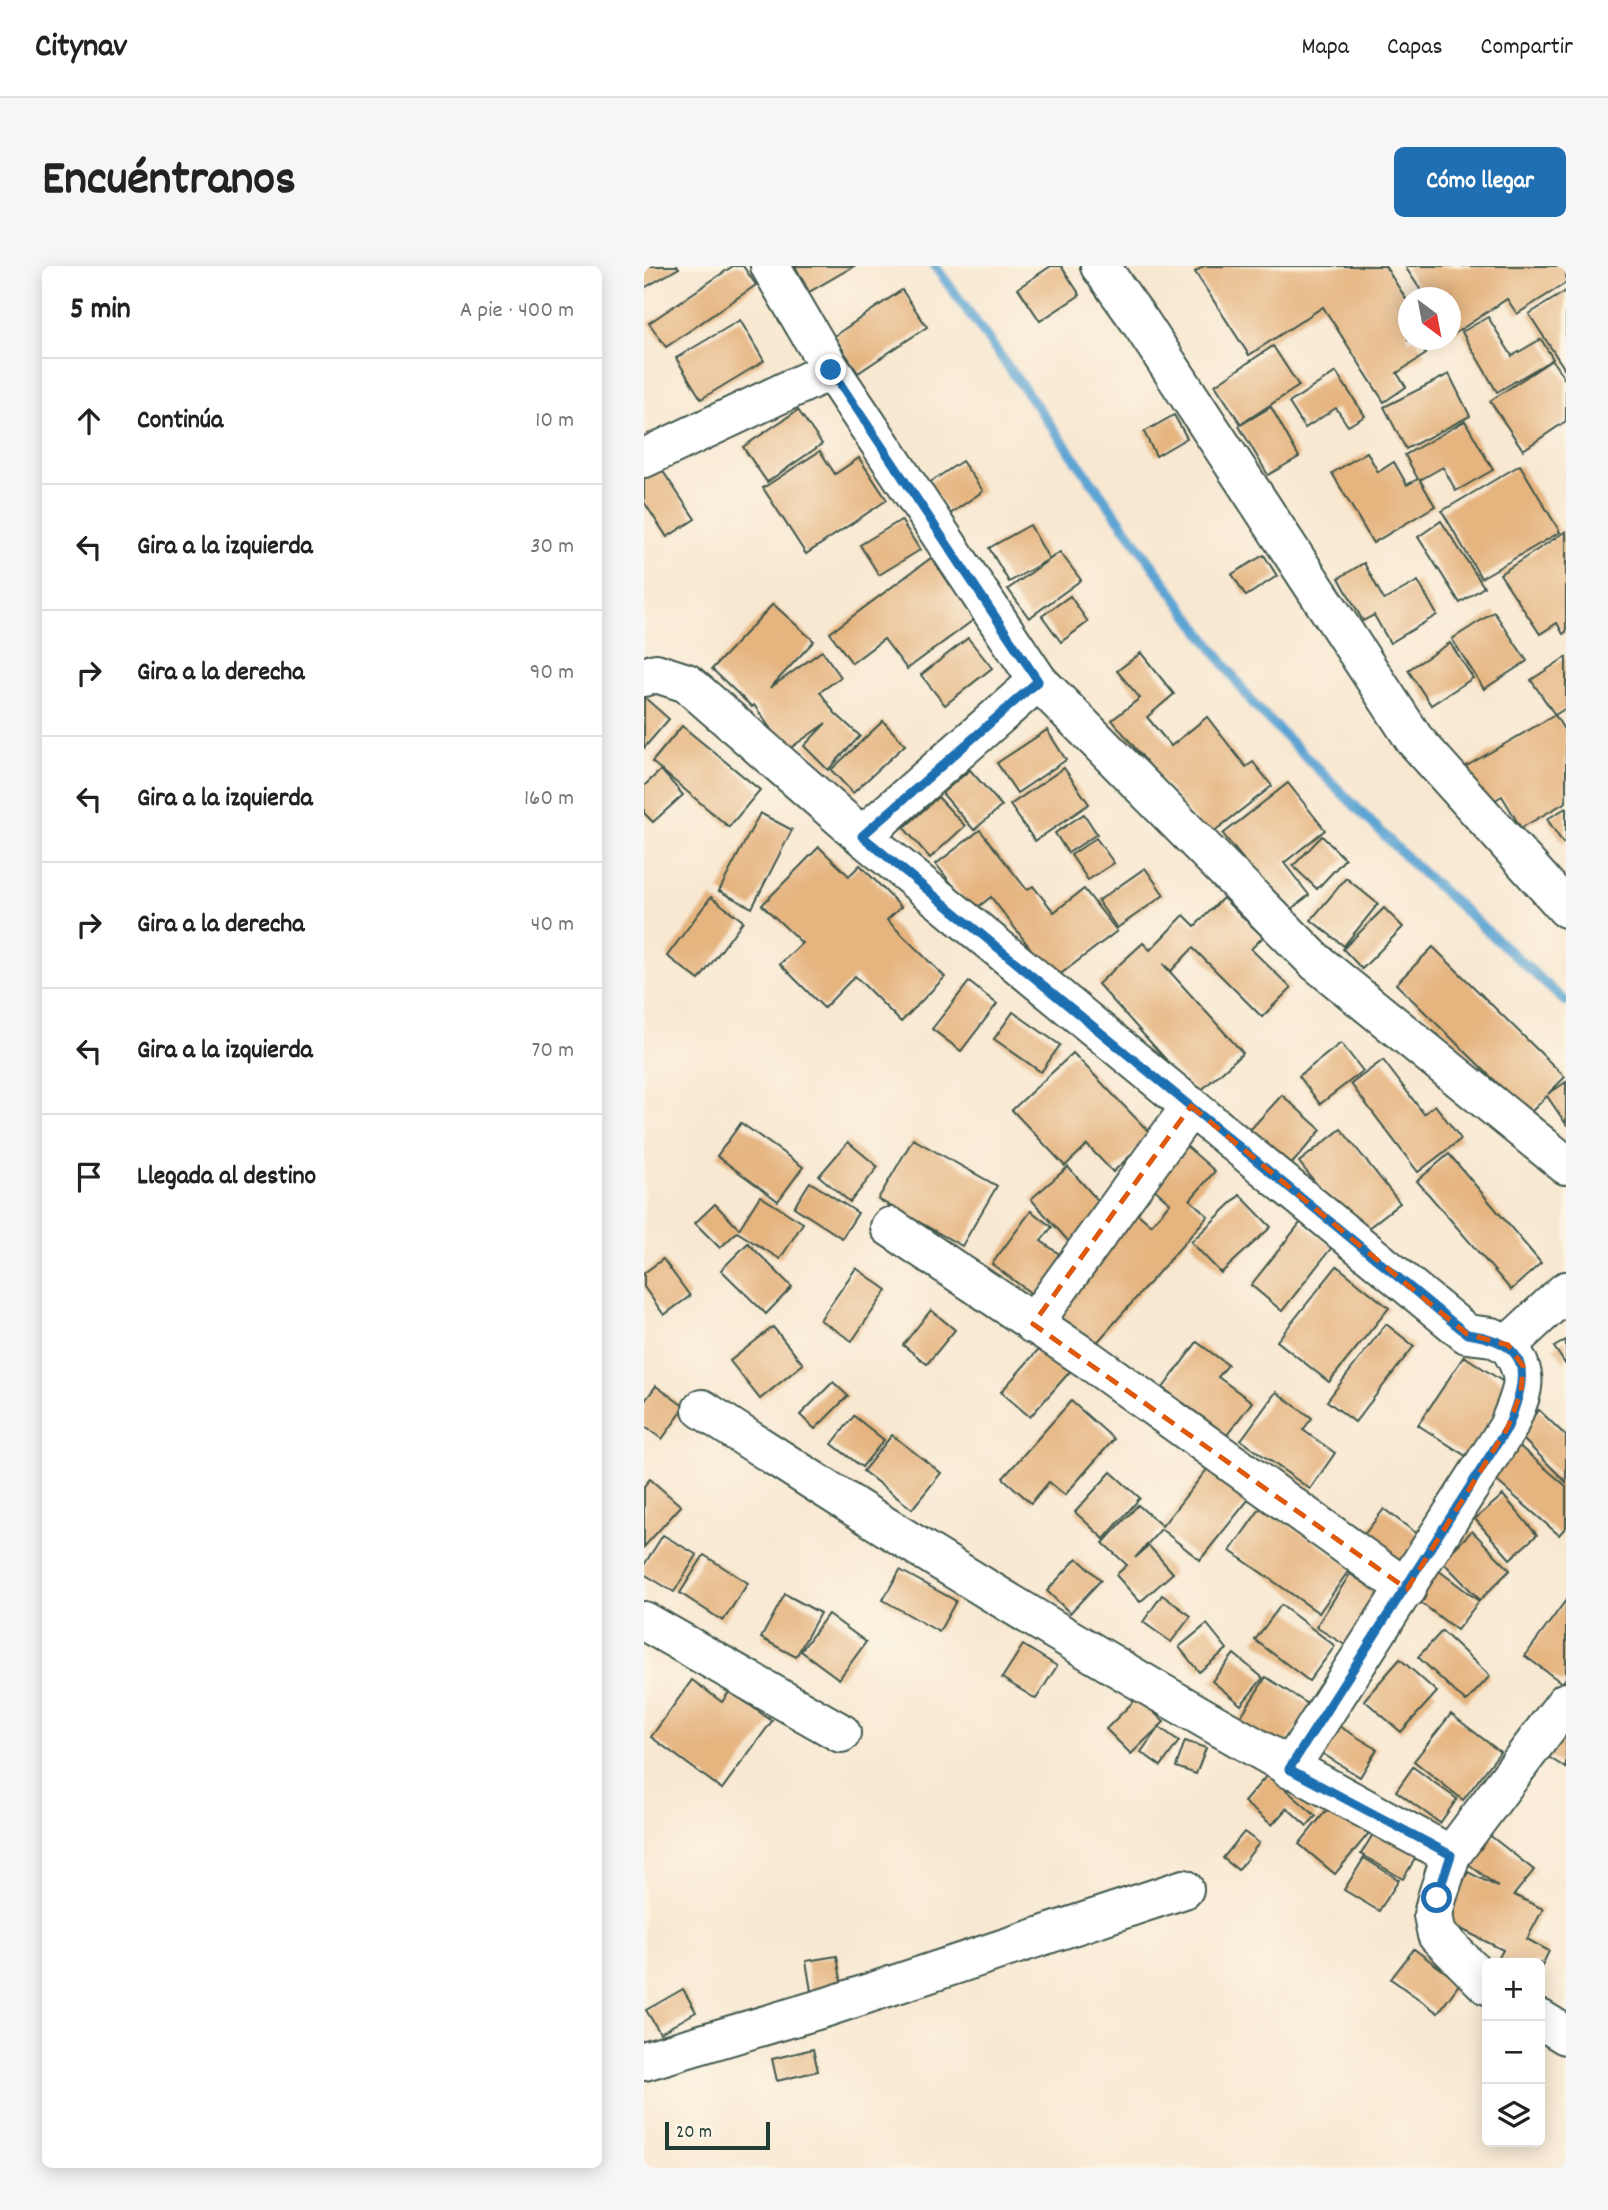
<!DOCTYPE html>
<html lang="es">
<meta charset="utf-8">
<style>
body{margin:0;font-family:Dekko,sans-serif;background:#f6f6f6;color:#222}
.controls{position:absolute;right:21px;bottom:21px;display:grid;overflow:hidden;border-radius:10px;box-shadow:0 4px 18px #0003}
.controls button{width:63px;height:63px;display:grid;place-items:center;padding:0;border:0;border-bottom:2px solid #e0e0e0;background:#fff;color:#222;font:35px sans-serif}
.compass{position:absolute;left:754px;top:21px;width:63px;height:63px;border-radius:50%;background:#fff;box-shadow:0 4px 18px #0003;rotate:148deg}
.scale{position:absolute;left:21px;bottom:18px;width:105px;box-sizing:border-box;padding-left:7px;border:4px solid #1f3d34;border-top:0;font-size:19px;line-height:24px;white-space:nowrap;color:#1f3d34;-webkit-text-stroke:5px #fcf5e5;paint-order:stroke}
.stop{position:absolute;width:21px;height:21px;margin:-16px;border:5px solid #1f6fb2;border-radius:50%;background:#fff}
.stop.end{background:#1f6fb2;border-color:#fff;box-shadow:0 2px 7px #0008}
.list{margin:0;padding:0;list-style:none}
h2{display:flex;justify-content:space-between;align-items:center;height:91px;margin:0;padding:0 28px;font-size:30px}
h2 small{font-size:23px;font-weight:400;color:#767676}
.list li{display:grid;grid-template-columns:46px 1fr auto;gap:21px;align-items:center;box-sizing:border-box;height:126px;padding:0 28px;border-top:2px solid #e0e0e0}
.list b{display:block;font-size:26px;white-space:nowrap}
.list em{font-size:23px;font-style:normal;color:#767676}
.icon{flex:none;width:38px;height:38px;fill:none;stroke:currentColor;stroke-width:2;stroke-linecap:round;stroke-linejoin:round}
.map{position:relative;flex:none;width:922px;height:1902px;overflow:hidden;border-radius:10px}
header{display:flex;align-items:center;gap:42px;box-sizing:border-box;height:98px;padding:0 35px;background:#fff;border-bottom:2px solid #e0e0e0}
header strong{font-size:33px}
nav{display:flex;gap:38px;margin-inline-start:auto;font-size:24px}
.intro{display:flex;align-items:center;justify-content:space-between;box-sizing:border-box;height:168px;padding:0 42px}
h1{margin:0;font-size:49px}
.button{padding:18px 32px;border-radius:10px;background:#1f6fb2;color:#fff;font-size:24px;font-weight:700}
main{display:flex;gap:42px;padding:0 42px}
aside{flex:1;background:#fff;border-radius:10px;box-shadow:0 4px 18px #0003}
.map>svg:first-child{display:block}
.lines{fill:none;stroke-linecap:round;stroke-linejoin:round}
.stream{stroke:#5ca4d3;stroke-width:10}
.building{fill:#e5b47f}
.street-casing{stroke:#40574c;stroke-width:42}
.street{stroke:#fff;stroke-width:38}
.route{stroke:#1f6fb2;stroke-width:9}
.marked{fill:none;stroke:#de580e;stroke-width:5;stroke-dasharray:14 9;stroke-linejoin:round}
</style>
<header>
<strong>Citynav</strong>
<nav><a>Mapa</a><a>Capas</a><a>Compartir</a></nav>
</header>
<div class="intro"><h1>Encuéntranos</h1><a class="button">Cómo llegar</a></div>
<main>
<aside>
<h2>5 min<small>A pie · 400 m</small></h2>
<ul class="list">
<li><svg class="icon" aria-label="ahead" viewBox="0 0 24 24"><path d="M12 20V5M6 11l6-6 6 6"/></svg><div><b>Continúa</b></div><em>10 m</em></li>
<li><svg class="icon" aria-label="left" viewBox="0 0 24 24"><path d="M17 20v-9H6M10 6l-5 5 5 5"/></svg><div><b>Gira a la izquierda</b></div><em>30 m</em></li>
<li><svg class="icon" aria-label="right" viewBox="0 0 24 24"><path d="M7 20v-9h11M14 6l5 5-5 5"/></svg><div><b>Gira a la derecha</b></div><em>90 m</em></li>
<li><svg class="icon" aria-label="left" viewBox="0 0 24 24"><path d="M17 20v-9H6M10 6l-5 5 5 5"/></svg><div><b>Gira a la izquierda</b></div><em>160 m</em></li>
<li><svg class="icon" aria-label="right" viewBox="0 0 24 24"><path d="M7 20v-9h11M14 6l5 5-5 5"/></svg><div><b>Gira a la derecha</b></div><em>40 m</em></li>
<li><svg class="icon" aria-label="left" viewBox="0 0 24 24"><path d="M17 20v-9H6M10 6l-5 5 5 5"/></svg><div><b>Gira a la izquierda</b></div><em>70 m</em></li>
<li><svg class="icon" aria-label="arrive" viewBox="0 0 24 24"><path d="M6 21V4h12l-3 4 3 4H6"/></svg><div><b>Llegada al destino</b></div></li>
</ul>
</aside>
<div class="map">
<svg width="922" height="1902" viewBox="0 0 922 1902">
<rect width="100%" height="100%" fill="#fcf5e5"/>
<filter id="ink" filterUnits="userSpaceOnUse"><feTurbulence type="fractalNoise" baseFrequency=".0143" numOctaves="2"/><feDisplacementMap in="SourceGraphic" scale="14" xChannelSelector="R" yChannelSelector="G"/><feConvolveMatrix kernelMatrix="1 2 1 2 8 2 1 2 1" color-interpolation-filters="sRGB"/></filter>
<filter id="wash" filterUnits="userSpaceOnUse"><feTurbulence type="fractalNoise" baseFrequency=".00686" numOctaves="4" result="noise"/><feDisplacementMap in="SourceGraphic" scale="28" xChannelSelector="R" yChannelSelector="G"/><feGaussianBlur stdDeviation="1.57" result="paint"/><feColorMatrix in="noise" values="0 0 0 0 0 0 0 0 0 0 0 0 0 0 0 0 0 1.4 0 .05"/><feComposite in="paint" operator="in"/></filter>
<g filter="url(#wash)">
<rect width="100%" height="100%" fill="#f8e8d1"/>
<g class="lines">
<!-- stream -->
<path class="stream" d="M291,0L610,439L771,600L922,736"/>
</g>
<g id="blocks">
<!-- building -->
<g class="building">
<path d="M0,0H33L35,2L0,22Z"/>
<path d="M89,0H99L112,19L22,81L5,57Z"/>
<path d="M151,0H210L165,26Z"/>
<path d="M407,0H417L436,29L396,55L374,22Z"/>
<path d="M560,0H741L764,36V74H772L782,88L753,107L762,121L740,136L679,41L605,89L551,6Z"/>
<path d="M765,0H922V17L873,48L863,33L807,70V32H782L762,2Z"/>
<path d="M258,24L283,61L214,107L190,70Z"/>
<path d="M922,25V105L885,48Z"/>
<path d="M844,51L868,90L897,73L909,93L853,126L818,66Z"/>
<path d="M96,54L120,95L57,133L32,92Z"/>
<path d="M629,80L655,120L597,158L571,119Z"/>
<path d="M908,94L922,115V155L879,184L846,135Z"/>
<path d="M692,106L721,150L704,160L692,142L661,162L645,137Z"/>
<path d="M805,108L826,150L762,183L740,141Z"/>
<path d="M627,141L655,191L624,209L595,160Z"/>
<path d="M154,144L178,178L123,216L99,181Z"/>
<path d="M530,149L543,172L512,190L500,166Z"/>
<path d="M821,155L849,204L812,225L799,201L776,214L791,240L729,277L688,207L723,186L734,206L750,196L763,219L774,213L761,189Z"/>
<path d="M176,185L191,208L215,192L243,234L162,288L119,222Z"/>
<path d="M318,195L339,225L306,248L285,217Z"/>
<path d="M876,199L916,266L837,312L798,245Z"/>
<path d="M16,201L51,253L23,271L0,236V212Z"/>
<path d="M257,254L276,284L235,309L216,279Z"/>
<path d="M797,255L840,321L816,337L774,271Z"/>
<path d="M386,259L405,293L365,316L345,282Z"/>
<path d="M922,265V366L919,368L913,357L896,368L856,308Z"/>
<path d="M416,286L437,314L385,352L364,323Z"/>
<path d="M620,289L633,310L602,330L588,308Z"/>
<path d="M287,292L332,352L263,403L240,373L208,397L186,367Z"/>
<path d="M720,297L740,334L774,315L793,349L746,377L730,349L719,355L695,312Z"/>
<path d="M426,330L444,356L417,376L398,350Z"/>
<path d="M129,338L170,375L126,422L178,385L197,411L176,426L191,447L216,470L184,504L160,480L182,457L142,485L110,439L108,441L68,403Z"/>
<path d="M850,346L883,395L840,423L808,373Z"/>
<path d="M324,372L348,402L301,439L277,409Z"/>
<path d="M806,377L829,412L787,439L764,404Z"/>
<path d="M497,387L530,428L503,451L527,480L563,451L602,501L609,496L628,520L564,570L468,454L496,432L473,405Z"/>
<path d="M922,391V442L911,449L922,467V536L877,562L858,530L841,540L819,502L911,449L887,414Z"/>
<path d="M0,431L25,453L0,482Z"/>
<path d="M239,455L261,479L209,527L187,504Z"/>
<path d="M38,460L116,524L85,561L8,496Z"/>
<path d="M403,464L422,494L373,527L353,497Z"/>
<path d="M420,502L445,538L391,575L366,539Z"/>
<path d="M17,504L39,529L9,556L0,547V520Z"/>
<path d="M326,504L358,540L330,564L298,527Z"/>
<path d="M644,517L681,564L640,597L665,629L642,647L579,568Z"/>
<path d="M294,531L321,560L286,592L260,562Z"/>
<path d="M922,542V575L919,577L903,553Z"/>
<path d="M116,547L148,564L108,642L75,625Z"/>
<path d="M440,548L453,568L424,587L411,567Z"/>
<path d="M336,564L383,624L389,620L410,646L440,623L473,665L410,713L347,631L329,645L292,598Z"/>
<path d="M678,570L701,593L673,623L649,600Z"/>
<path d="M452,572L470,597L444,614L427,589Z"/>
<path d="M175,581L205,610L216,599L257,641L243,654L301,711L257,756L211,710L180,742L136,698L158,677L118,639Z"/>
<path d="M501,602L520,629L473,662L454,635Z"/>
<path d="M702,612L734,638L700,680L667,654Z"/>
<path d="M67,631L99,655L55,714L23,690Z"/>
<path d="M579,632L619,671L607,683L647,722L618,751L549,682L527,705L519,698L599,787L553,828L454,718L499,677L506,684L540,649L551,660Z"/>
<path d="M740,642L759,661L718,703L699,683Z"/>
<path d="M789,681L921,811L904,828L922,816V858L903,830L885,848L752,718Z"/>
<path d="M325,716L353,738L317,785L288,763Z"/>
<path d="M369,746L416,779L397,806L350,773Z"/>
<path d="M697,777L719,805L676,838L655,810Z"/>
<path d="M429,787L508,869L469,906L443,879L421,900L368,844Z"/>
<path d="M739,794L780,848L791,839L817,873L774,906L707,818Z"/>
<path d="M638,829L677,864L645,901L605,865Z"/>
<path d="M97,857L159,901L134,935L73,890Z"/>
<path d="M697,863L756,937L714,970L655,896Z"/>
<path d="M532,871L571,905L546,934L564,950L450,1080L403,1040L488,943L507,959L526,937L497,911Z"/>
<path d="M269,873L353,920L318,980L234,933Z"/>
<path d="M204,876L234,901L206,936L175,910Z"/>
<path d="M805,888L897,997L867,1024L773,915Z"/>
<path d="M424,901L463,945L426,977L387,933Z"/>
<path d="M166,916L214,947L198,972L150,941Z"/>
<path d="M596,929L627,961L577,1007L547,976Z"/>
<path d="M116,930L159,957L136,993L93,966L76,982L51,957L71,938L95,963Z"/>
<path d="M387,945L408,961L397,975L425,995L396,1034L348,998Z"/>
<path d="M657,956L688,981L638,1045L607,1019Z"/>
<path d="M104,977L148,1021L122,1048L77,1004Z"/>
<path d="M19,993L46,1030L20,1049L0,1021V1007Z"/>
<path d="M693,1000L745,1042L685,1116L633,1075Z"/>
<path d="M212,1002L243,1024L208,1075L176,1054Z"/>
<path d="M287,1044L311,1064L283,1098L259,1079Z"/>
<path d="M742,1058L770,1080L711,1156L683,1135Z"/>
<path d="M129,1061L159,1098L116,1133L86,1095Z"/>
<path d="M922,1074V1099L910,1081Z"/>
<path d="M401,1076L430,1101L386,1151L357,1126Z"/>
<path d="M553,1076L584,1099L574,1111L608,1136L583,1169L519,1122Z"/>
<path d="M820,1090L867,1121L822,1190L774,1159Z"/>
<path d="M189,1116L204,1130L171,1163L156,1149Z"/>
<path d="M12,1120L41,1141L18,1173L0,1160V1136Z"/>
<path d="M632,1126L668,1152L659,1164L691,1187L666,1223L597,1174Z"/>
<path d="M427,1135L470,1173L421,1229L405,1216L387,1237L359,1212Z"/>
<path d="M895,1144L922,1170V1216L873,1167Z"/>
<path d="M210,1150L240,1174L218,1201L188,1178Z"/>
<path d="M248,1169L297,1207L268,1243L219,1205Z"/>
<path d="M874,1179L922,1220V1261L915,1269L847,1210Z"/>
<path d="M569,1196L609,1228L556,1294L517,1263L491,1292L505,1280L529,1307L496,1336L472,1309L483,1299L459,1277L494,1239L518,1260Z"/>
<path d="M467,1206L496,1232L460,1273L431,1246Z"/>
<path d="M6,1213L37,1240L0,1281V1220Z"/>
<path d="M859,1229L893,1269L866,1293L831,1253Z"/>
<path d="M618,1240L707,1301L675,1347L586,1285Z"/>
<path d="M740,1243L776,1270L753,1301L716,1274Z"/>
<path d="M828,1265L866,1304L836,1334L798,1295Z"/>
<path d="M19,1269L53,1289L30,1326L0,1308V1299Z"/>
<path d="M60,1289L104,1317L79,1355L36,1327Z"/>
<path d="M433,1292L457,1314L426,1347L403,1325Z"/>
<path d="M256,1304L312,1335L295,1366L239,1334Z"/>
<path d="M794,1304L835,1335L813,1364L772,1333Z"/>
<path d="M706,1308L743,1332L709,1384L672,1361Z"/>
<path d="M141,1328L176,1347L152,1391L117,1372Z"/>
<path d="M518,1329L547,1350L527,1376L499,1356Z"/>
<path d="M922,1334V1412L918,1417L881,1390Z"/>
<path d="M637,1339L691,1380L665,1415L611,1374Z"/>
<path d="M184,1348L222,1376L195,1413L157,1385Z"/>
<path d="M563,1358L583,1383L555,1406L535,1381Z"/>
<path d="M798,1365L846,1410L822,1436L774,1391Z"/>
<path d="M379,1379L413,1400L392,1433L358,1412Z"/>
<path d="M590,1388L619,1412L597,1439L568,1415Z"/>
<path d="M756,1393L793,1426L757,1466L720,1434Z"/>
<path d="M622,1411L667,1440L634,1490L590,1461Z"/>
<path d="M48,1414L78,1436L86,1425L128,1455L78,1523L7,1471Z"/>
<path d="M494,1431L520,1456L487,1488L462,1463Z"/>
<path d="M807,1448L856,1486L819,1534L770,1495Z"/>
<path d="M693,1459L733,1483L716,1511L676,1486Z"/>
<path d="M922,1459V1502L901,1489Z"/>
<path d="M515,1461L535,1475L517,1500L497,1486Z"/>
<path d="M541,1475L562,1482L552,1508L532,1501Z"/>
<path d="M769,1501L813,1533L796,1557L752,1525Z"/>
<path d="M624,1508L672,1550L663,1560L643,1542L628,1559L600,1536Z"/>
<path d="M693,1531L730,1561L691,1608L655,1578Z"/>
<path d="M735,1558L777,1583L759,1613L717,1588Z"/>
<path d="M839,1564L890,1604L870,1629L899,1643L883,1673L905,1685L896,1704V1697H852L859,1684L799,1654L824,1606L854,1621L817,1592Z"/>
<path d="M600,1566L615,1577L594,1604L579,1592Z"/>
<path d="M720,1592L755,1614L735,1645L700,1624Z"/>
<path d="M770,1683L816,1717L794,1747L747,1713Z"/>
<path d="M193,1690L198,1720L167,1725L162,1695Z"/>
<path d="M39,1723L52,1746L16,1767L2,1744Z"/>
<path d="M169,1783L174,1805L133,1815L128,1793Z"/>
</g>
</g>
</g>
<g filter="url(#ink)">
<use href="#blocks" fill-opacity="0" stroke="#40574c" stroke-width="2"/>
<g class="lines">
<defs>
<g id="street">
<path d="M126,0L187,104L394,415L672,696L922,899"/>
<path d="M456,0L497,57L770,473L922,642"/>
<path d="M0,192L187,104"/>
<path d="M0,411L12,407L43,417L218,570L823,1068L848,1071L864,1079L922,1025"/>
<path d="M218,570L394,415"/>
<path d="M246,961L445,1094L763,1323"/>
<path d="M389,1058L547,840"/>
<path d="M58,1143C303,1303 548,1451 807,1589"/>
<path d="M0,1355L197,1467"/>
<path d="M645,1503L864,1161C878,1125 888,1113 864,1079"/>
<path d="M843,1719L793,1669L789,1649L793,1632L807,1589L922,1436"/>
<path d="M896,1753L922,1769"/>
<path d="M0,1795L183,1741L540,1623"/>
</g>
</defs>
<!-- street casing -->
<use href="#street" class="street-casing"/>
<!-- street -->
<use href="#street" class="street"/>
</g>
</g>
<g class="lines" filter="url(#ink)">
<!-- route -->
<path class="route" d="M187,104L394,415L218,570L823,1068C890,1077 884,1109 864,1161L645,1503L807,1589L793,1632"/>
</g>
<!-- marked area -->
<path class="marked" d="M547,840L823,1068L864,1079L879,1100L877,1126L864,1161L763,1323L389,1058Z"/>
</svg>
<div class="controls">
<button>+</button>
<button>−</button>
<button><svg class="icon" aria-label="layers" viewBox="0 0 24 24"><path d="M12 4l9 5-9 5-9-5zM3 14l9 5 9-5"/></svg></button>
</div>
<svg class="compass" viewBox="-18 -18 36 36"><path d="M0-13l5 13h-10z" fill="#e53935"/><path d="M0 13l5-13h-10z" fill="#767676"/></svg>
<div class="scale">20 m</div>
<div class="stop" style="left:793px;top:1632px"></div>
<div class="stop end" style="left:187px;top:104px"></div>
</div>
</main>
